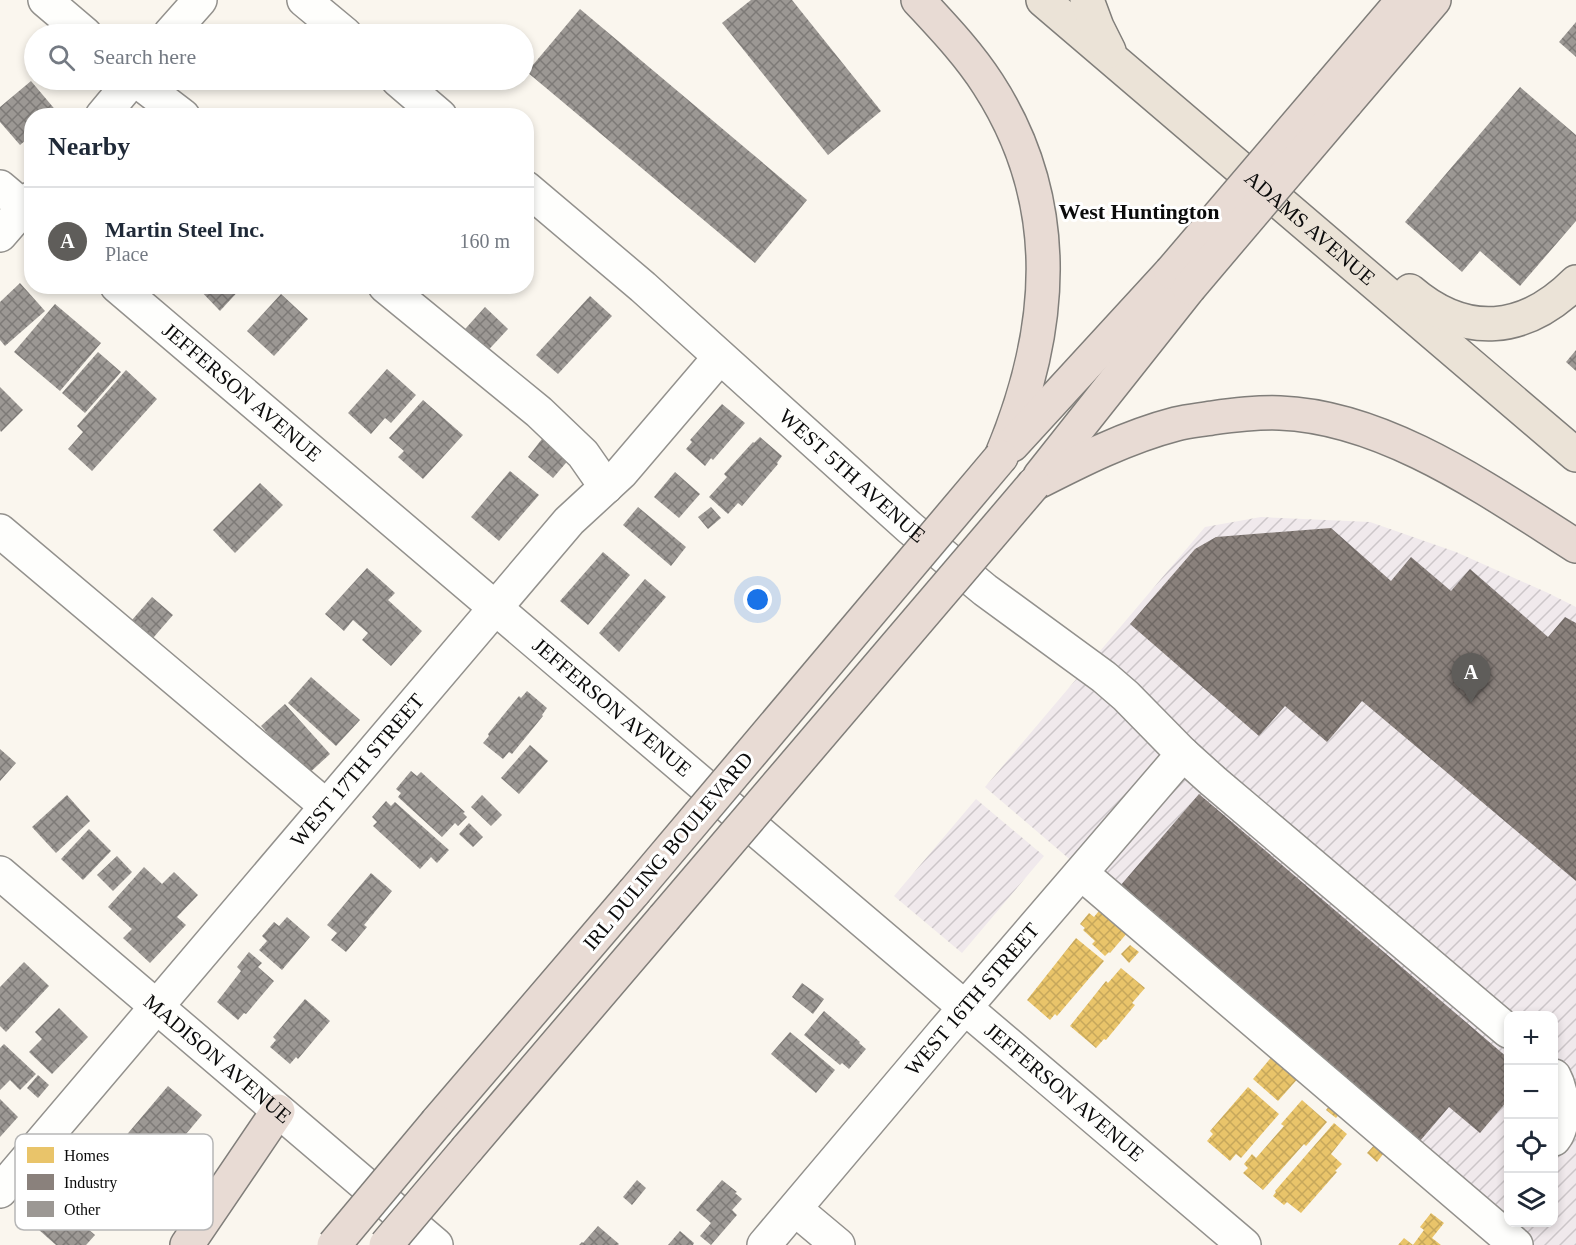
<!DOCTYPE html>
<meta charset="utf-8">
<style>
body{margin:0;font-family:Georgia,serif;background:#f2f2f3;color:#1f2937}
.controls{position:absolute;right:18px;bottom:18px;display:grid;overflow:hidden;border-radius:12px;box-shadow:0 3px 9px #0003}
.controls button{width:54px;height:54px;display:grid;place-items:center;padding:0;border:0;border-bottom:2px solid #e0e1e3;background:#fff;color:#1f2937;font:30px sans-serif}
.you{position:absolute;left:758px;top:600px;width:21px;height:21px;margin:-15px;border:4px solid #fff;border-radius:50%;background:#1a73e8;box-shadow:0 0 0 9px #1a73e833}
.badge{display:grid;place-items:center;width:39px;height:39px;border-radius:50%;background:#5f5d5a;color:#fff;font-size:20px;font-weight:700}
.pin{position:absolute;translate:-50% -50px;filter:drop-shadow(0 2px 3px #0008)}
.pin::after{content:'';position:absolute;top:32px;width:21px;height:18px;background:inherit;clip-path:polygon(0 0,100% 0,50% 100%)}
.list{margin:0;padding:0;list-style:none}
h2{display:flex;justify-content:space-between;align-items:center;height:78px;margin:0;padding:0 24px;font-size:26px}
h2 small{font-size:20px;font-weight:400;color:#747a83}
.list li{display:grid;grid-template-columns:39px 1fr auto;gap:18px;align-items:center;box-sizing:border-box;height:108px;padding:0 24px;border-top:2px solid #e0e1e3}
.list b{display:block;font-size:22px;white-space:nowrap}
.list p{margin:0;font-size:20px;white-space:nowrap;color:#747a83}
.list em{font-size:20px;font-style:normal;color:#747a83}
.icon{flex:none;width:33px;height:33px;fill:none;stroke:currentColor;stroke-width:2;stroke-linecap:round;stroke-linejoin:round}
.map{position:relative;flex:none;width:1576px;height:1245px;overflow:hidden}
.search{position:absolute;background:#fff;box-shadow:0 3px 9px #0003;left:24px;top:24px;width:510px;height:66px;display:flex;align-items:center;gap:15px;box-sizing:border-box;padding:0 21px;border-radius:33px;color:#747a83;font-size:22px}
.panel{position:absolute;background:#fff;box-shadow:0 3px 9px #0003;left:24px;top:108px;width:510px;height:186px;border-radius:24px}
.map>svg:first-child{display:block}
.industrial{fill:url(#industrial-furrows);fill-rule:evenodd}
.homes{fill:url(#homes-cross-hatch)}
.industry{fill:url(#industry-cross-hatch)}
.building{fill:url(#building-cross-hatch)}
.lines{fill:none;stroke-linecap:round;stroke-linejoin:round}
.minor-casing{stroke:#93918d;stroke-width:36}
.major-casing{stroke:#807e7a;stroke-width:36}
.highway-casing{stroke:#807e7a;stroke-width:36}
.minor{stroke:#fefefc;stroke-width:33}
.major{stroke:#ebe3d7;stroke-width:33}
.highway{stroke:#e8dbd4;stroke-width:33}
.highway-bridge-casing{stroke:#807e7a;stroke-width:36;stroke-linecap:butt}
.highway-bridge{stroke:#e8dbd4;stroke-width:33}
.labels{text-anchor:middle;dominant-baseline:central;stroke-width:6;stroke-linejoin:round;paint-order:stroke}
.street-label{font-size:21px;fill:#0b0b0b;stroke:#fff}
.neighbourhood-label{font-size:22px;font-weight:bold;fill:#0b0b0b;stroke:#fff}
.key{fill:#fff;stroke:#b6b6b6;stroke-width:1.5}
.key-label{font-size:16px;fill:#0b0b0b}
</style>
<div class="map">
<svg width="1576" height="1245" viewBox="0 0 1576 1245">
<defs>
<pattern id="industrial-furrows" width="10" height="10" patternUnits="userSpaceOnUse" patternTransform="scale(1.5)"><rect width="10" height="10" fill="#f0e9ec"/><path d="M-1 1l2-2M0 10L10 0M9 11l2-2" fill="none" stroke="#ccc6c9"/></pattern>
<pattern id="homes-cross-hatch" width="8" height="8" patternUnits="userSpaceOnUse" patternTransform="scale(1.5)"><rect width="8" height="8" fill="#e9c46a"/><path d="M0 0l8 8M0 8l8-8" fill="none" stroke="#c6a75b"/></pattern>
<pattern id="industry-cross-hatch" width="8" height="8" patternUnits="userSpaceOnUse" patternTransform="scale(1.5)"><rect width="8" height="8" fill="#8a817c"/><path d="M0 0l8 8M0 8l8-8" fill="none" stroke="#6f6864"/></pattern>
<pattern id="building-cross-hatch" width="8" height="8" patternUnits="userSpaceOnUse" patternTransform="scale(1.5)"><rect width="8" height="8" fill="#9c9894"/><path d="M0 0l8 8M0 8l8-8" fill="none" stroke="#7d7a77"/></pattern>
</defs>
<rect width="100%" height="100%" fill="#faf6ee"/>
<!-- industrial -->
<g class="industrial">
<path d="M1261,517L1370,522L1456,552L1548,593L1576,607V1245H1522L985,787L1205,527ZM1508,1016H1554V1222H1508Z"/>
<path d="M976,799L1044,856L962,953L894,896Z"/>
</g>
<!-- homes -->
<g class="homes">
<path d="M1106,902L1134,925L1110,953L1109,952L1105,956L1092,944L1095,941L1083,930L1085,928L1080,924L1089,913L1094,917Z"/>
<path d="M1076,938L1104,961L1057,1016L1055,1014L1050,1020L1027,1000Z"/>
<path d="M1130,945L1139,952L1129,963L1121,954Z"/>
<path d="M1121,968L1145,988L1132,1003L1135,1005L1106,1040L1104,1039L1096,1048L1070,1026L1106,981L1108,983Z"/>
<path d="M1275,1053L1301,1075L1278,1101L1253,1079Z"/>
<path d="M1248,1087L1279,1114L1241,1158L1236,1154L1230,1161L1207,1141L1213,1134L1210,1131Z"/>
<path d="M1302,1100L1327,1122L1306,1146L1304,1144L1263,1190L1243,1173L1248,1168L1244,1164L1252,1154L1256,1158L1284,1126L1281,1124Z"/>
<path d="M1334,1100L1344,1109L1336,1118L1326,1110Z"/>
<path d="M1334,1123L1347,1134L1331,1154L1342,1164L1335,1171L1337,1172L1301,1213L1287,1202L1284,1205L1273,1196L1276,1192L1275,1191Z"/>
<path d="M1377,1142L1387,1149L1377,1162L1367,1153Z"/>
<path d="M1431,1213L1444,1223L1432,1238L1441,1245H1398L1404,1238L1413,1245L1424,1230L1420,1227Z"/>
</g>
<!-- industry -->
<g class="industry">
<path d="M1331,528L1391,581L1411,557L1451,591L1470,569L1548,637L1565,617L1576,623V881L1362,701L1327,742L1285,706L1259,736L1130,624L1195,549L1216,537Z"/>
<path d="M1199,794L1508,1058V1100L1480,1133L1449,1107L1414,1148L1114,893Z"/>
</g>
<!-- building -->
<g class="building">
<path d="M751,0H792L881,111L828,155L722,23Z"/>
<path d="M580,9L807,200L755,263L527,72Z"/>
<path d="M1576,22V57L1559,42Z"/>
<path d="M31,81L58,113L55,116H32V135L20,145L0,122V107Z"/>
<path d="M1520,87L1576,135V221L1520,286L1480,251L1462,272L1405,222Z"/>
<path d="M20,283L45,311L5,346L0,340V302Z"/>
<path d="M196,286H243L220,311Z"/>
<path d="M281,294L308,319L274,356L247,331Z"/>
<path d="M590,296L612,316L558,374L536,355Z"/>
<path d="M55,304L101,343L60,391L14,352Z"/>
<path d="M485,307L508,329L480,359L457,338Z"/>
<path d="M1576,350V371L1566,362Z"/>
<path d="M98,352L121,372L85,413L62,393Z"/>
<path d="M387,369L416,395L391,423L385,418L371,434L348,413Z"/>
<path d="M126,370L157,399L92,471L68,449L83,432L77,426Z"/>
<path d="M0,387L23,410L1,432L0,430Z"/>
<path d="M423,400L463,435L423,479L398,457L404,451L389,438Z"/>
<path d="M722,404L745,423L713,460L711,458L705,466L686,449L692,442L690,440Z"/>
<path d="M545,435L571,457L553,478L528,457Z"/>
<path d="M760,437L782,456L777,463L778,464L742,506L738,503L728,514L709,497L727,477L724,474L753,442L754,443Z"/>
<path d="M510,471L539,495L499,541L471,517Z"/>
<path d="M675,472L700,494L679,518L654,497Z"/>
<path d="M260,483L283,505L235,553L213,530Z"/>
<path d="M638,507L686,547L671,566L623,525Z"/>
<path d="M711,507L721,518L708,529L698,517Z"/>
<path d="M603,552L630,575L588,625L560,601Z"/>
<path d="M367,568L395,593L388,600L422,631L391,666L362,640L368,633L353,620L344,631L325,614Z"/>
<path d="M645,579L666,597L619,652L599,633Z"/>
<path d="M152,597L173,615L153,638L132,620Z"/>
<path d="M311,677L360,720L336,746L288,703Z"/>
<path d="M527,691L547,708L542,715L543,716L512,754L509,752L503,759L483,743L489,736L488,734L519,696L521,698Z"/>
<path d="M285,704L330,754L306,776L261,726Z"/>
<path d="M530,745L548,761L519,794L501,778Z"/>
<path d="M0,749L16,763L0,781Z"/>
<path d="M411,771L417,776L421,772L465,812L463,813L467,817L458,826L455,823L442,837L398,797L401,793L396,789Z"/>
<path d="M67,795L90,821L56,853L32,827Z"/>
<path d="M482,795L502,815L491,826L471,807Z"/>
<path d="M386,801L391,806L395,802L449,850L437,863L431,857L420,869L373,826L377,822L372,817Z"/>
<path d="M469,823L483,837L473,847L459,834Z"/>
<path d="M89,829L111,851L83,880L61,859Z"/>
<path d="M117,856L132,872L113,891L97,875Z"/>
<path d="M144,867L162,884L174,872L198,895L177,917L186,925L150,963L123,938L132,929L108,907Z"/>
<path d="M371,873L392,891L364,925L367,927L346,952L331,940L337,933L327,925Z"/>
<path d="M287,917L310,937L282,970L259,950L267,941L262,936L274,922L279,926Z"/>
<path d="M249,952L262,963L258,967L274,981L246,1014L244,1013L238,1020L217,1002L241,971L237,967Z"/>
<path d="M24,962L49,986L6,1032L0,1026V987Z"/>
<path d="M802,983L824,999L813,1014L792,997Z"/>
<path d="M305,999L330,1021L298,1059L296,1057L290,1064L270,1047L276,1040L273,1037Z"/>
<path d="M59,1008L88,1037L52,1074L29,1052L42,1039L35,1032Z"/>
<path d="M824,1011L860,1042L859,1043L866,1049L849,1069L842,1063L840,1065L804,1035Z"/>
<path d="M790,1032L835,1070L816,1093L771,1054Z"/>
<path d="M4,1044L36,1074L20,1090L10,1080L0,1090V1048Z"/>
<path d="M38,1075L49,1085L38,1098L27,1088Z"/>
<path d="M168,1086L202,1115L175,1147L168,1141L149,1159L124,1138Z"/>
<path d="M0,1099L18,1117L0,1137Z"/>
<path d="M637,1180L646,1188L632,1205L623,1197Z"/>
<path d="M722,1180L737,1192L735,1193L742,1199L732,1210L737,1215L711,1245L700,1236L711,1223L696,1210Z"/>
<path d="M51,1197L95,1235L86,1245H56L30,1222Z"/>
<path d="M598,1226L619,1244L618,1245H579L582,1242L583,1243Z"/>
<path d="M680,1231L694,1243L693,1245H668Z"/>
</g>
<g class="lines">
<defs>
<g id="minor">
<path d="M45,0L85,34"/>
<path d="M304,0L345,34"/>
<path d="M170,34L200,0"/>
<path d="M136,80L183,116"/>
<path d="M398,80L440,116"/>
<path d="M102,116L132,80"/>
<path d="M0,187L32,214"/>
<path id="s1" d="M526,188L643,287L910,528L985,590L1104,677L1126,696L1183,754L1213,781L1508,1031"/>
<path d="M0,235L32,198"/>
<path id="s2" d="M117,286L1244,1245"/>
<path d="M385,286L539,412L583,454L606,487"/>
<path d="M0,531L326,806"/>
<path id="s3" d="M0,873L436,1245"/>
<path d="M1081,873L1516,1245"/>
<path d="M1554,1076C1563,1093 1566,1124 1554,1139"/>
<path id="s4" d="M0,1191L569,521L621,473L720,357"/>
<path d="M795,1209L838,1245"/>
<path id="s5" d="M764,1245L943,1033L1183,754"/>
</g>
<g id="major">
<path id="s6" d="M1043,0L1576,455"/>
<path d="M1087,0L1097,27L1109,51"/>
<path d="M1410,291C1466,339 1525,333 1576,282"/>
</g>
<g id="highway">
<path d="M918,0C943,27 968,53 988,84C1065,203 1054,331 1001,457"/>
<path d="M1328,88L1403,0"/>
<path d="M1346,103L1434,0"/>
<path d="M1012,445L1171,272"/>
<path d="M1040,476L1189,288"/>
<path d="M1034,484C1079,461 1126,437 1176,424C1188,421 1200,420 1212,418C1234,415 1258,412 1280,413C1386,417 1489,491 1576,546"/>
<path d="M437,1122L634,892"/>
<path d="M467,1149L664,918"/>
<path d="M187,1245L278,1111"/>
</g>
</defs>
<!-- minor casing -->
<use href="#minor" class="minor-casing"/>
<!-- major casing -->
<use href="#major" class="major-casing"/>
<!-- highway casing -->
<use href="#highway" class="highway-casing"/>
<!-- minor -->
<use href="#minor" class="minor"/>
<!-- major -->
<use href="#major" class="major"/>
<!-- highway -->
<use href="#highway" class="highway"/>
<defs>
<g id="highway-bridge">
<path d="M1171,272L1328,88"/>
<path d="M1189,288L1346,103"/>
<path d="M634,892L1001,457"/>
<path d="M664,918L1034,484"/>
<path d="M334,1245L437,1122"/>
<path d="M386,1245L467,1149"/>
</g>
</defs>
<!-- highway-bridge casing -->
<use href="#highway-bridge" class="highway-bridge-casing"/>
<!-- highway-bridge -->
<use href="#highway-bridge" class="highway-bridge"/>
</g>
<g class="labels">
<!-- street labels -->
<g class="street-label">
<text stroke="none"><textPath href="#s6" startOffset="351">ADAMS AVENUE</textPath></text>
<text stroke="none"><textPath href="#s2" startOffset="164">JEFFERSON AVENUE</textPath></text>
<text stroke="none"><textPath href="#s1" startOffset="435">WEST 5TH AVENUE</textPath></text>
<text stroke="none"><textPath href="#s2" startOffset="650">JEFFERSON AVENUE</textPath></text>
<text stroke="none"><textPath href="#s4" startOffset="552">WEST 17TH STREET</textPath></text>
<text transform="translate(668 851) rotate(-50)">IRL DULING BOULEVARD</text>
<text stroke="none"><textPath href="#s5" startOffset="322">WEST 16TH STREET</textPath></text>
<text stroke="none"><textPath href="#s3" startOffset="286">MADISON AVENUE</textPath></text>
<text stroke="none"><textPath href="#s2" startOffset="1244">JEFFERSON AVENUE</textPath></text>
</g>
<!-- neighbourhood labels -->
<g class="neighbourhood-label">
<text x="1139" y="211">West Huntington</text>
</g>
</g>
<!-- legend -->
<rect x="15" y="1134" width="198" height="96" rx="9" class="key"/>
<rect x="27" y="1147" width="27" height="16" fill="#e9c46a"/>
<rect x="27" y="1174" width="27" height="16" fill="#8a817c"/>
<rect x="27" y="1201" width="27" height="16" fill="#9c9894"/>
<g class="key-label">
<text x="64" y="1161">Homes</text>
<text x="64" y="1188">Industry</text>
<text x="64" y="1215">Other</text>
</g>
</svg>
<div class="controls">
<button>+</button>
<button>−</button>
<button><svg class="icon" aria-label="locate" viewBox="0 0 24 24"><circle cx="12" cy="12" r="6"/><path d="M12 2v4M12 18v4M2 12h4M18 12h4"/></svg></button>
<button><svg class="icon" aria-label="layers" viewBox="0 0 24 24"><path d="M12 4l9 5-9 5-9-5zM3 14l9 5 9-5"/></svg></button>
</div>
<div class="you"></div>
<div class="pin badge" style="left:1471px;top:703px">A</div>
<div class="search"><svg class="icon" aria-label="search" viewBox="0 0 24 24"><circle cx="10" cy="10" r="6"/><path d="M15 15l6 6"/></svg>Search here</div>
<section class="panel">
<h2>Nearby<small></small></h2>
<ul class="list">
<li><span class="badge">A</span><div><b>Martin Steel Inc.</b><p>Place</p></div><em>160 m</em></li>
</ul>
</section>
</div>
